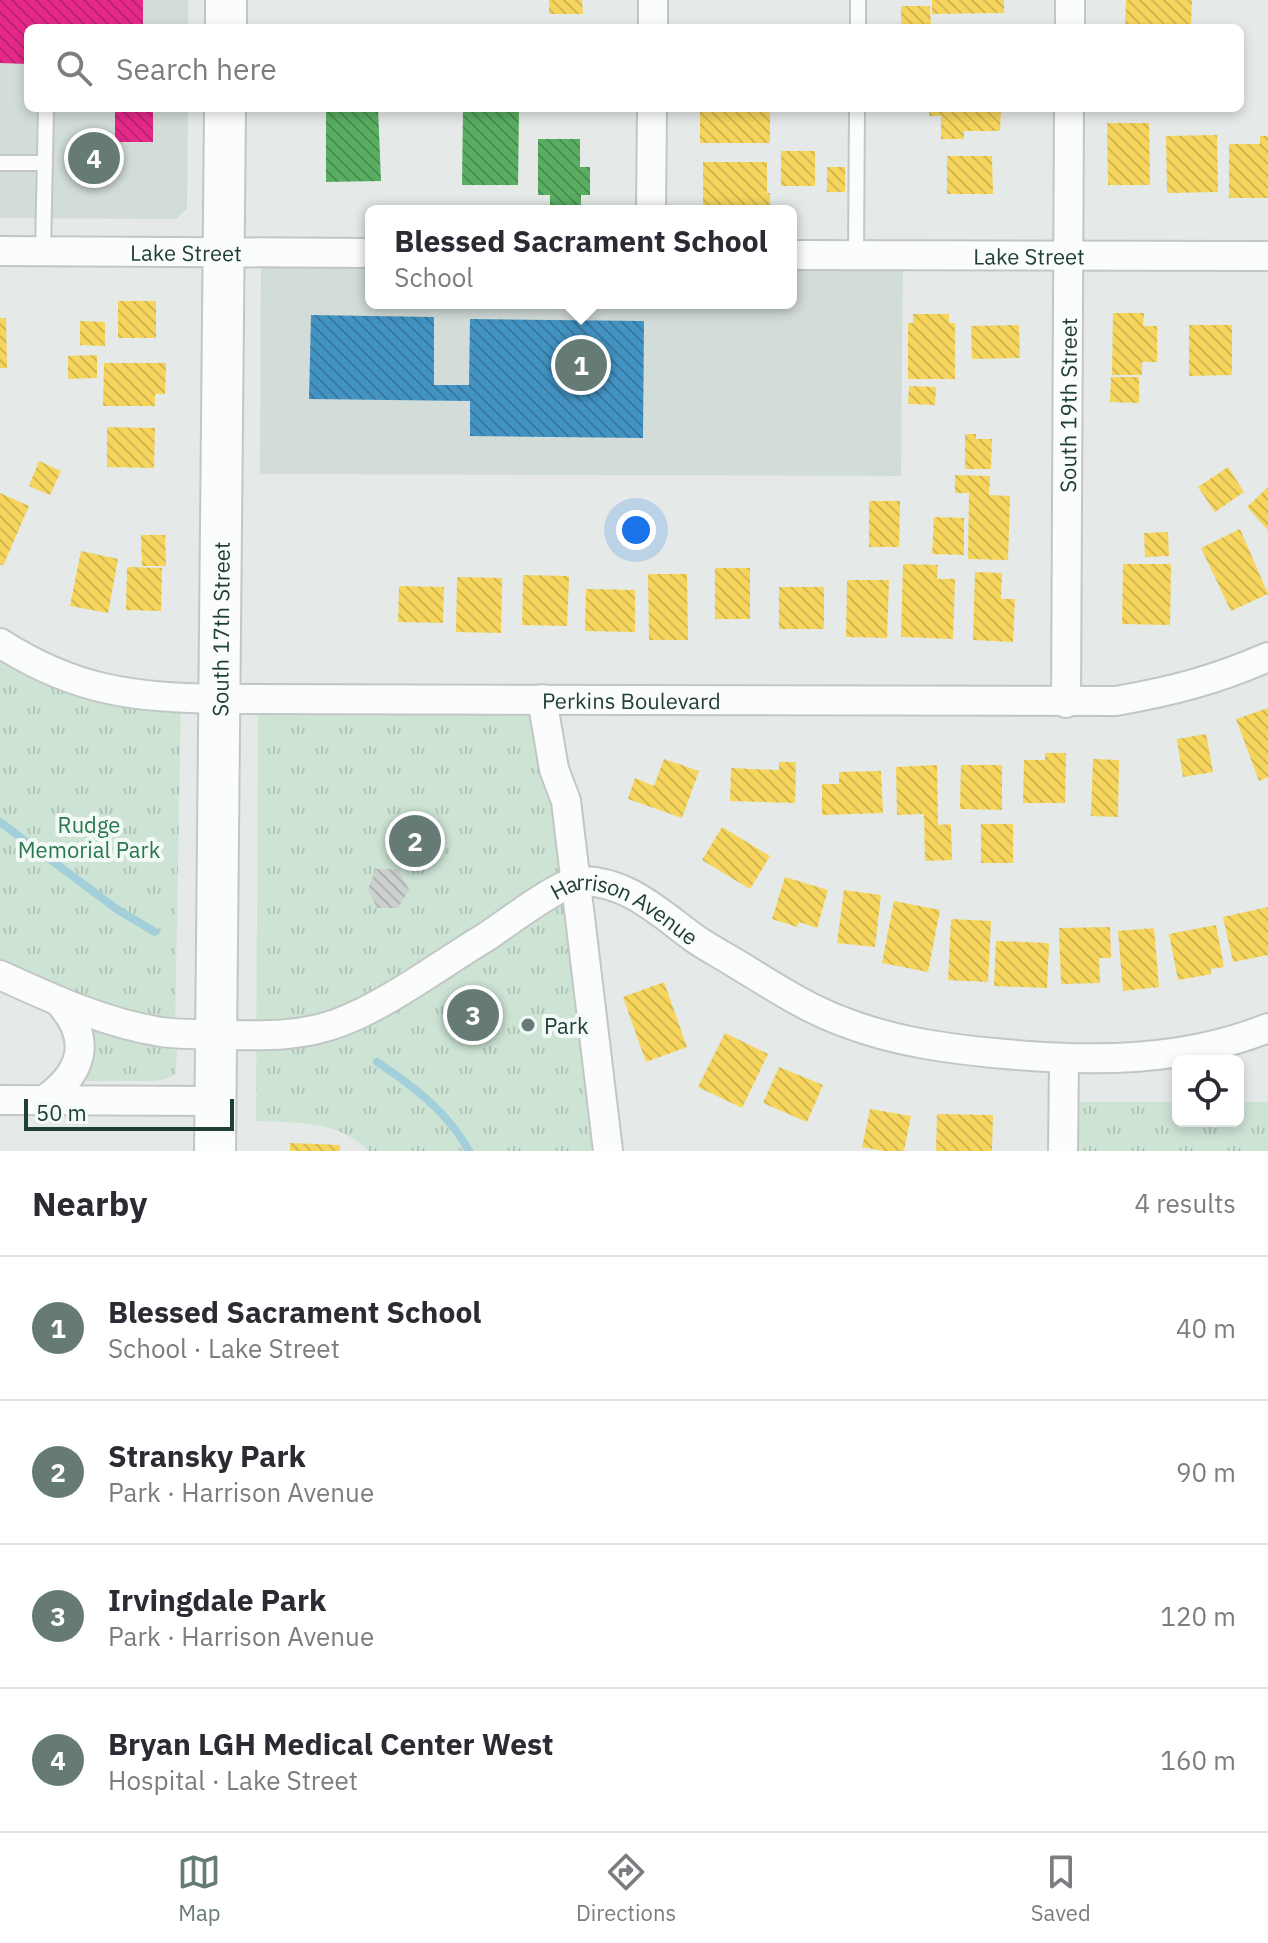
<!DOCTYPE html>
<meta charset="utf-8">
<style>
body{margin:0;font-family:"IBM Plex Sans",sans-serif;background:#f2f2f3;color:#2b2b33}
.controls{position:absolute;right:24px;bottom:24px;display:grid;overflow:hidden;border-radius:12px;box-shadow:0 4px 12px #0003}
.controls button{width:72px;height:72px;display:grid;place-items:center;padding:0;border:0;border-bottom:2px solid #e1e1e2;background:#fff;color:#2b2b33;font:40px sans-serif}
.scale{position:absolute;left:24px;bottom:20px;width:210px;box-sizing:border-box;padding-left:8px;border:4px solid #213f39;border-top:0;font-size:22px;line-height:28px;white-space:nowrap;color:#213f39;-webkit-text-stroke:6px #f3f9f6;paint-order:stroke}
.you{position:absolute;left:636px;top:530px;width:28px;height:28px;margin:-20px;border:6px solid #fff;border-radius:50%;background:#1a73e8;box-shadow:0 0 0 12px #1a73e833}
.badge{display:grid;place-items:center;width:52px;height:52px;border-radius:50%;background:#667b76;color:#fff;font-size:26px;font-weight:700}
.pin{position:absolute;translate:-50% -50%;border:4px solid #fff;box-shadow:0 2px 8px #0006}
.popup{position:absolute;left:365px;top:205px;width:432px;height:104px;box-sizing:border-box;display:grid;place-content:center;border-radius:12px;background:#fff;filter:drop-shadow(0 2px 6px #0005);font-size:26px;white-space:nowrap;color:#7c7c81}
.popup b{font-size:30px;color:#2b2b33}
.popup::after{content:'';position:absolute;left:50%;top:100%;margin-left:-16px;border:16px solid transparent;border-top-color:#fff}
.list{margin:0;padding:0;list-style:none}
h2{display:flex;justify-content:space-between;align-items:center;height:104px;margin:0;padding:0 32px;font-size:34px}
h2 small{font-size:26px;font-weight:400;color:#7c7c81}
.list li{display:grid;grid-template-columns:52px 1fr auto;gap:24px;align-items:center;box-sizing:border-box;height:144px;padding:0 32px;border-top:2px solid #e1e1e2}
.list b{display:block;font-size:30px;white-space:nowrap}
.list p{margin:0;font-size:26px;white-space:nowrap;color:#7c7c81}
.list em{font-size:26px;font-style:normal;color:#7c7c81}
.icon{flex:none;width:44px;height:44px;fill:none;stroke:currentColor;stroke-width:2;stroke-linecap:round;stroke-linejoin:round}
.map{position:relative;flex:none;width:1268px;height:1151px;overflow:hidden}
.search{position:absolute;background:#fff;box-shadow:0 4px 12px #0003;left:24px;right:24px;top:24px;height:88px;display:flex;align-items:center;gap:20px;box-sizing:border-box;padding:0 28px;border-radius:12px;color:#7c7c81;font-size:30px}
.sheet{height:680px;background:#fff}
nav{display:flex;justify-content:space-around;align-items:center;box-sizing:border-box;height:112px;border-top:2px solid #e1e1e2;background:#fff;font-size:22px;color:#7c7c81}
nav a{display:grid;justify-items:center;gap:4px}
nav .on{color:#667b76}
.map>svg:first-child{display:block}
.built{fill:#d2dcd8}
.grass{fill:url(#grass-tufts)}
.homes{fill:url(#homes-back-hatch)}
.schools{fill:url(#schools-back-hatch)}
.health{fill:url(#health-back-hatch)}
.public{fill:url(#public-back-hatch)}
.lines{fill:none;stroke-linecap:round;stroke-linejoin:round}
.stream{stroke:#a3cfdb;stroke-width:8}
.building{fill:url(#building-back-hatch)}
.service-casing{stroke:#c2c7c5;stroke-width:18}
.minor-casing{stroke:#c2c7c5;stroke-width:32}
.secondary-casing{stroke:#c0c8c5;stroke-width:44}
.service{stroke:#fbfcfc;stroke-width:14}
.minor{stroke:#fbfcfc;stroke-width:28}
.secondary{stroke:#fbfcfc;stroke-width:40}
.poi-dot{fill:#667b76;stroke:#f3f9f6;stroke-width:3}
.labels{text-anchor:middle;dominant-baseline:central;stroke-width:8;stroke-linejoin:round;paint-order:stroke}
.street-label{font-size:22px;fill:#213f39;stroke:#f3f9f6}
.park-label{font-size:22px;fill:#29784c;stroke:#f3f9f6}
.poi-label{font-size:22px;fill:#213f39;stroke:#f3f9f6;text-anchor:start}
</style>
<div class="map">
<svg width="1268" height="1151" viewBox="0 0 1268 1151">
<defs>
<pattern id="grass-tufts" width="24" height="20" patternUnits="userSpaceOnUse" patternTransform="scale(2)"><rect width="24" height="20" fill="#cde4d5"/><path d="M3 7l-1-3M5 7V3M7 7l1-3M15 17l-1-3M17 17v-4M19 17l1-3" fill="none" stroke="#b0c5b8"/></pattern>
<pattern id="homes-back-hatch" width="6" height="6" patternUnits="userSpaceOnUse" patternTransform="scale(2)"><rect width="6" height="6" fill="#f6d55c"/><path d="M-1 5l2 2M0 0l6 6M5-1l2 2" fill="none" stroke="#d3b851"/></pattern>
<pattern id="schools-back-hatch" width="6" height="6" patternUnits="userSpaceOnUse" patternTransform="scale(2)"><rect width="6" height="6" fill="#4393c3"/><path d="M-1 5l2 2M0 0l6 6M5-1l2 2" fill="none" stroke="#38799f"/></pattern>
<pattern id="health-back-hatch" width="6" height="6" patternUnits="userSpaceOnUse" patternTransform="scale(2)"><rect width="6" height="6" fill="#e7298a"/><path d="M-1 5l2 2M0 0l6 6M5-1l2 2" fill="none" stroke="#bb2572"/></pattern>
<pattern id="public-back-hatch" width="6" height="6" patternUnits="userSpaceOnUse" patternTransform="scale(2)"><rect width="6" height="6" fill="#5aae61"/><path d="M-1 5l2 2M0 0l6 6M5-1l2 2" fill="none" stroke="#4a8f51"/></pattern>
<pattern id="building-back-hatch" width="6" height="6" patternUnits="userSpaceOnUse" patternTransform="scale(2)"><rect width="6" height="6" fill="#ccd1cf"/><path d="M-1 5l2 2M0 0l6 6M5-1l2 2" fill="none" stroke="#afb4b2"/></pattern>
</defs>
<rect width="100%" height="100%" fill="#e5eae8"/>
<!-- built -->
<g class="built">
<path d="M0,0H188V28H28V108H188L187,209L176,219L0,218Z"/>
<path d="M261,253H371V303H791V255L903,254L901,476L260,474Z"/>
</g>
<!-- grass -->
<g class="grass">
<path d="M0,643L181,698L175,1033L0,975Z"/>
<path d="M258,699H542L608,1151H369C338,1120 297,1123 256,1121Z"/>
<path d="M90,1027L172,1046L177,1048L176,1074L166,1079L154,1081H82Z"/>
<path d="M1064,1102H1178V1121H1238V1102H1268V1151H1063Z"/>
</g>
<!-- homes -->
<g class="homes">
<path d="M549,0H582L583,14H549Z"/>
<path d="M932,0H1004V13L932,14Z"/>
<path d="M1126,0H1192L1191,28H1125Z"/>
<path d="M901,6H930L931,28H901Z"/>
<rect x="700" y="108" width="70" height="35"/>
<path d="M929,108H1001L1000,131H964V139H941V116H929Z"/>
<path d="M1107,123H1149L1150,185H1108Z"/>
<path d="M1217,135L1218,192L1167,193L1166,136Z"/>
<path d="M1260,136H1268V198H1229V144H1260Z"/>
<rect x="781" y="151" width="34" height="35"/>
<path d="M947,156H992L993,194H947Z"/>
<path d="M703,162H767V193H770V207H703Z"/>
<rect x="827" y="167" width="18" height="25"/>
<rect x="118" y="301" width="38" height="37"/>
<path d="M1113,313H1144L1143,326H1157V362H1142V375H1112Z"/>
<path d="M913,314H949V323H955V379H908V323H913Z"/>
<path d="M0,318H6L7,368H0Z"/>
<path d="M80,321L105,322V346L80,345Z"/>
<path d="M1019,325L1020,358L972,359L971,326Z"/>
<path d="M1189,325H1232V375L1189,376Z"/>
<path d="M97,355V378L68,379V356Z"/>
<path d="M104,363H166L165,394H155V406H103Z"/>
<path d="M1111,377H1139V403L1110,402Z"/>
<path d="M909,386L936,387L935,405L908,404Z"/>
<path d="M107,427L155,428L154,468L107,467Z"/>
<path d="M965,434H976V439H992L991,469H965Z"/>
<path d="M39,461L61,471L50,495L29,486Z"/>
<path d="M1228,467L1244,492L1215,512L1198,487Z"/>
<path d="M955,475L990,476L989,495L1010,496L1008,560L968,559L969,493H955Z"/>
<path d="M1268,487V530L1247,507Z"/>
<path d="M0,493L29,506L3,566L0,564Z"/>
<path d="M869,501H900L899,547H869Z"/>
<path d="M934,517L964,518V555L932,554Z"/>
<path d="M1240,529L1268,594L1231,611L1201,548Z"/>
<path d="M1168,532L1169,556L1145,557L1144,533Z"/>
<path d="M141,535H165L166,566H142Z"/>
<path d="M81,551L118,559L108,613L70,606Z"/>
<path d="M903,564L938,565L937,579H955L953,639L901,637Z"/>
<path d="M1123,564H1171L1170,625L1122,624Z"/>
<path d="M127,567L162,568L161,611L126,610Z"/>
<rect x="715" y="568" width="35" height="51"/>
<path d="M975,572L1002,573L1001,599H1015L1013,642L973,640Z"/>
<path d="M648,574H687L688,640H649Z"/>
<path d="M523,575L569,576L567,626L522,625Z"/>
<path d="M457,577L502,578L501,633L456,632Z"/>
<path d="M847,580H889L887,638L846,637Z"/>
<path d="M399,586L444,587L443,623L398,622Z"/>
<rect x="779" y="587" width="45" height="42"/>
<path d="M586,589L635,590V632L585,631Z"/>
<path d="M1268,708V777L1259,781L1236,719Z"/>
<path d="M1206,734L1213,772L1183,777L1177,739Z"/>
<path d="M1045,753H1066L1065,803H1023L1024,760H1045Z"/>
<path d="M664,759L699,771L682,818L628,799L635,778L654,786Z"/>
<path d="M1093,759L1119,760L1118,817L1091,816Z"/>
<path d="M779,762H796L795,803L730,801L731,768L779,770Z"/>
<path d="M937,765L938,825L951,824L952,860L925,861L924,814L897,815L896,767Z"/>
<path d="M961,765H1002V810L960,809Z"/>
<path d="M881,771L883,813L822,815V784H839V772Z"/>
<rect x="981" y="824" width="32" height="39"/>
<path d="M722,827L770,856L750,889L702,860Z"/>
<path d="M785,877L828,890L817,928L799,922L797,927L772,919Z"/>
<path d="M844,890L881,895L875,947L837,943Z"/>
<path d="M894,901L940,910L928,972L882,963Z"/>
<path d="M1268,907V955L1233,962L1223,917Z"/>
<path d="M951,919L991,921L988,982L948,980Z"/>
<path d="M1216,925L1224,967L1210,969L1212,974L1178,980L1169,934Z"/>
<path d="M1110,927L1111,958H1099L1100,983L1061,984L1059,928Z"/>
<path d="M1154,928L1159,987L1123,991L1118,931Z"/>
<path d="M996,941L1049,943L1047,988L994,986Z"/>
<path d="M664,982L687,1047L646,1062L623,997Z"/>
<path d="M725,1033L768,1054L742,1108L698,1087Z"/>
<path d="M779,1067L823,1085L807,1122L763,1103Z"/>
<path d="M870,1109L911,1116L904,1151H884L862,1147Z"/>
<path d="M937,1114L993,1115L992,1151H936Z"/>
<path d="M290,1143L340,1145V1151H290Z"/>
</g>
<!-- schools -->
<path class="schools" d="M311,315L434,317V385H469L470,319L644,321L643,438L470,436V401L309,399Z"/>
<!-- health -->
<g class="health">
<path d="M0,0H143V28H28V64L0,63Z"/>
<rect x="115" y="108" width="38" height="34"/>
</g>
<!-- public -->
<g class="public">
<path d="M326,108H378L381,181L326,182Z"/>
<path d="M463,108H519L518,185H462Z"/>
<path d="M538,139H580V167H590V195H581V206H550V195H538Z"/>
</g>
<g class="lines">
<!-- stream -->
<g class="stream">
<path d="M0,822L118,910L155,932"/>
<path d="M377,1062C413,1086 448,1112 469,1151"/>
</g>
</g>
<!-- building -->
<path class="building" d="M376,869H398L409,890L398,908H377L368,889Z"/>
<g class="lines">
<defs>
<g id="service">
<path d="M858,28V0"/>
<path d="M0,163H45"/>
<path d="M43,251L46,108"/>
<path d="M856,254L857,108"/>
</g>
<g id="minor">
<path d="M653,28V0"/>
<path d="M1070,28V0"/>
<path d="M651,211L652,108"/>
<path id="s1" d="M0,251L371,253"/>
<path id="s2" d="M791,255L1268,256"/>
<path id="s3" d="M0,643C75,691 132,697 218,699L1116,701C1173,691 1215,680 1268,657"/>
<path d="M542,699L554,769L566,801L608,1151"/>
<path id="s4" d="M1066,703L1069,108"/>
<path id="s5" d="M0,975C52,999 105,1023 161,1032C184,1035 207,1034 230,1035C267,1036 303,1036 338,1023C387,1005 441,964 486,937C506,924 560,882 580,881C626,880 660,913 694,938C707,947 722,955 735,963C770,984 805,1008 844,1022C895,1042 950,1049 1005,1054C1094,1062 1183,1062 1268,1028"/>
<path d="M0,1100L215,1101"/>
<path d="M44,1100C83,1073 93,1039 59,1002"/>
<path d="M1063,1151L1064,1060"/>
</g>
<g id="secondary">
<path d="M226,28V0"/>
<path id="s6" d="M215,1151L225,108"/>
</g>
</defs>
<!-- service casing -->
<use href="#service" class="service-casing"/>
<!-- minor casing -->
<use href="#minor" class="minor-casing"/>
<!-- secondary casing -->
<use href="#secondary" class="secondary-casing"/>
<!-- service -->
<use href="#service" class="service"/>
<!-- minor -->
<use href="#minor" class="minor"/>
<!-- secondary -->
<use href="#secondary" class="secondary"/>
</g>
<!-- markers -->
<circle class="poi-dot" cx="528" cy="1025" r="8"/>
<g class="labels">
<!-- street labels -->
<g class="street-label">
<text stroke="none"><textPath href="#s1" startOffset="186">Lake Street</textPath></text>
<text stroke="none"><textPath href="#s2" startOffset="238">Lake Street</textPath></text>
<text stroke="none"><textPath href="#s4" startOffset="298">South 19th Street</textPath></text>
<text stroke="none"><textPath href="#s6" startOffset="522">South 17th Street</textPath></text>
<text stroke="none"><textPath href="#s3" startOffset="642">Perkins Boulevard</textPath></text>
<text stroke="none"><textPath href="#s5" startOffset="682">Harrison Avenue</textPath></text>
</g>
<!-- park labels -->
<g class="park-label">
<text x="89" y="824">Rudge<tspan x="89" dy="25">Memorial Park</tspan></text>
</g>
<!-- poi labels -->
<g class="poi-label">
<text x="544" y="1025">Park</text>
</g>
</g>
</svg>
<div class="controls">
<button><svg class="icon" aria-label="locate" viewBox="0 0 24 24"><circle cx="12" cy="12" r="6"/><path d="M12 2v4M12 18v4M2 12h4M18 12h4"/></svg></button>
</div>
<div class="scale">50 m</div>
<div class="you"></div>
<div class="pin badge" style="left:581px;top:365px">1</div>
<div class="popup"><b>Blessed Sacrament School</b>School</div>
<div class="pin badge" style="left:415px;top:841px">2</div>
<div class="pin badge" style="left:473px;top:1015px">3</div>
<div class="pin badge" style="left:94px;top:158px">4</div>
<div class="search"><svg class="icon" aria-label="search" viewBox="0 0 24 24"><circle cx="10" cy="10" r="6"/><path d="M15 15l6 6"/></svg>Search here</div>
</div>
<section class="sheet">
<h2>Nearby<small>4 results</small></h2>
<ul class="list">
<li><span class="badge">1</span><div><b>Blessed Sacrament School</b><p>School · Lake Street</p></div><em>40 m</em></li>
<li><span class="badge">2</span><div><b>Stransky Park</b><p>Park · Harrison Avenue</p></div><em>90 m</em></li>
<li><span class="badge">3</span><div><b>Irvingdale Park</b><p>Park · Harrison Avenue</p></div><em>120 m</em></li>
<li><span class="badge">4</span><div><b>Bryan LGH Medical Center West</b><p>Hospital · Lake Street</p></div><em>160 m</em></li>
</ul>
</section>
<nav>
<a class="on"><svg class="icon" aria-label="map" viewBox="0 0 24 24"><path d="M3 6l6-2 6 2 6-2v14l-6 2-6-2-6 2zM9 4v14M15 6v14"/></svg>Map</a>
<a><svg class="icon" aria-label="directions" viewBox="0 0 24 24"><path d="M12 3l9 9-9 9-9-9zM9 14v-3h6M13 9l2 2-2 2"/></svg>Directions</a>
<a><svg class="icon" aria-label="saved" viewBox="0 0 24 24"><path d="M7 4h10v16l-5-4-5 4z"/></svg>Saved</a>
</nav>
